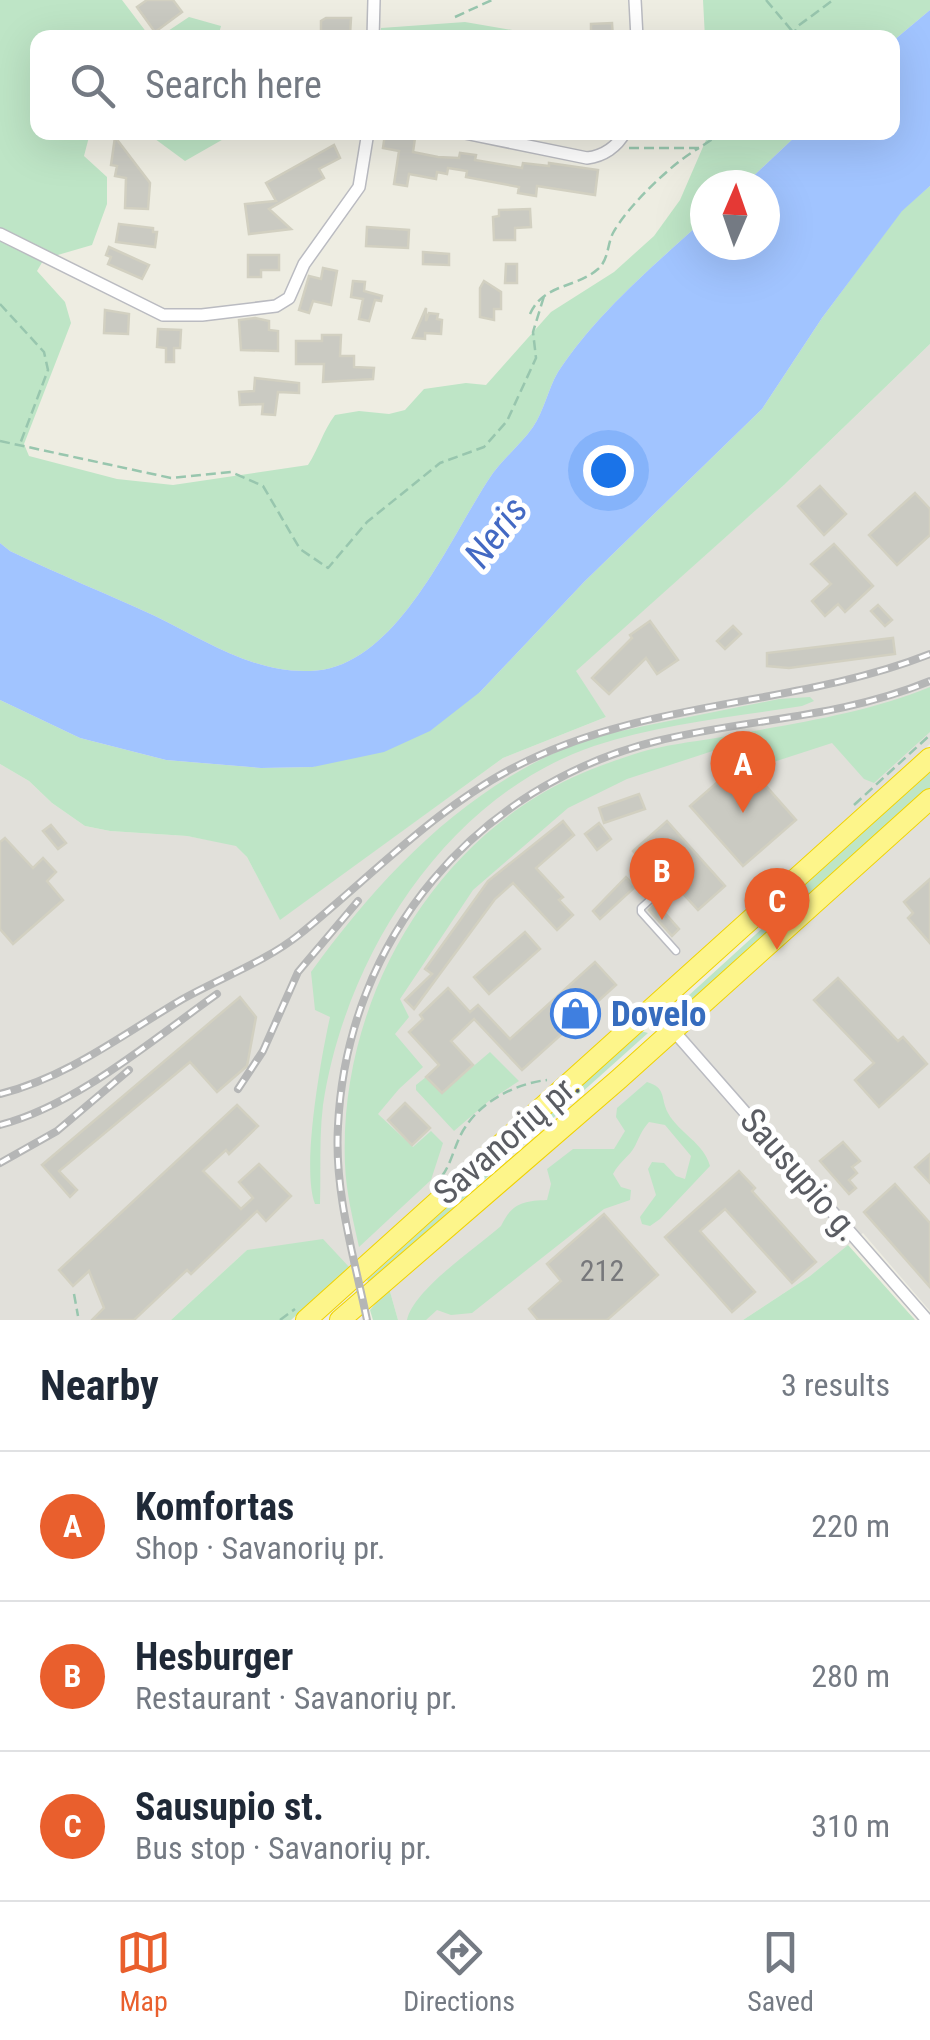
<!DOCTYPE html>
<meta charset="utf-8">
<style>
body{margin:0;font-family:"Roboto Condensed",sans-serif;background:#f2f2f3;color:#1f2937}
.compass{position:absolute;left:690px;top:170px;width:90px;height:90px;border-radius:50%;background:#fff;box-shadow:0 10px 40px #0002;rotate:2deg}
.you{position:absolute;left:608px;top:470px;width:35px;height:35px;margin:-25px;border:8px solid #fff;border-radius:50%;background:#1a73e8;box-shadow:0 0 0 15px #1a73e833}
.badge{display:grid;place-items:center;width:65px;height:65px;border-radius:50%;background:#e95f2d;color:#fff;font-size:32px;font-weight:700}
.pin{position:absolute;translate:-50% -82px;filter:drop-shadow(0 2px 5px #0008)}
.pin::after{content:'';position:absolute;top:52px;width:35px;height:30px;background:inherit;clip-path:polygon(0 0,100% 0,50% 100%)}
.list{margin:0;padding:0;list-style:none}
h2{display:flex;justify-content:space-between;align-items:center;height:130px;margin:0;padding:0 40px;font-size:42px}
h2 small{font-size:32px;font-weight:400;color:#747a83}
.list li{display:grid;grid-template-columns:65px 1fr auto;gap:30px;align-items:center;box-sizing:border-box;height:150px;padding:0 40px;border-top:2px solid #e0e1e3}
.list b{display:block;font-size:38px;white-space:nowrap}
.list p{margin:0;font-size:32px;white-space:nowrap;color:#747a83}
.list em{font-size:32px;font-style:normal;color:#747a83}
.icon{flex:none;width:55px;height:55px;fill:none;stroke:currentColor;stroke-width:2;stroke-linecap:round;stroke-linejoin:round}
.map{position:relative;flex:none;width:930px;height:1320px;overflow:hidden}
.search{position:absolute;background:#fff;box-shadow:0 10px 40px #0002;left:30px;right:30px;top:30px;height:110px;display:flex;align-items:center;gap:25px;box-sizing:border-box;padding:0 35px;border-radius:20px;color:#747a83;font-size:38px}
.sheet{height:580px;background:#fff}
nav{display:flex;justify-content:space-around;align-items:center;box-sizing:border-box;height:140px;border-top:2px solid #e0e1e3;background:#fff;font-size:28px;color:#747a83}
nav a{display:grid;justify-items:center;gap:5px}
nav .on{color:#e95f2d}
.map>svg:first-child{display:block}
.industrial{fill:#e1e0da}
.green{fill:#bee5c6}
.water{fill:#a1c4ff}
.building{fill:#cacac2;stroke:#d2d0c1;stroke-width:2.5}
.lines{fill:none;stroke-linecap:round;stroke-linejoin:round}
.lane-casing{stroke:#babbc1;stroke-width:9}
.street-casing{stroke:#babbc1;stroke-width:14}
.highway-casing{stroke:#f0d200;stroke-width:22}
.path{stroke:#98c6ae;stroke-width:2.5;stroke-dasharray:10 5;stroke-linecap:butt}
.lane{stroke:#fff;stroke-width:6}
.street{stroke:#fff;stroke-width:11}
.highway{stroke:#fdf58a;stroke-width:20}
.rail-casing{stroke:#b5b6b6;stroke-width:8}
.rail{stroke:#fff;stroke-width:4;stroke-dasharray:11;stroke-linecap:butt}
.labels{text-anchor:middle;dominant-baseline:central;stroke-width:10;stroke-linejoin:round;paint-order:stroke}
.number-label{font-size:30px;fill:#77787b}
.shop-label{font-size:35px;font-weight:bold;fill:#366cbe;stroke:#fff;text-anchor:start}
.street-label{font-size:35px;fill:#5b5d63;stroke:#fff}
.water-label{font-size:38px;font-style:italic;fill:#4369c3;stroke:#fff}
</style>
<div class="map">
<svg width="930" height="1320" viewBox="0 0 930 1320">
<rect width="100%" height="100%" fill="#eeede2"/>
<!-- industrial -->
<g class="industrial">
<path d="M930,344V744L350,1268L247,1250L171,1320H0V764L29,781L52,803L85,826L110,831L187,836L236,845L247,857L280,919L503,758L606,717L575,671L784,485Z"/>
<path d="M930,805V1311L863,1233L810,1276L743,1320H398L389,1288Z"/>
</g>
<!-- green -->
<g class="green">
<path d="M0,0H122L150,37L38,38V132L90,133L84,156L107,177V204L92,245L44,259L37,271L65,302L71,323L24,444L29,456L117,479L173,485L308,465C319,448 323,431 335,415L359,411L389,414L405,410L424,389L466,383L486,385L551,312L614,272L654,236L680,200L709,133H799L744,185H705V219C654,265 596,314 558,372C548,389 544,411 533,427C521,444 505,457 493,473C450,535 398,669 310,671C252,673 205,640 155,616C107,594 58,574 10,551L0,543Z"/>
<path d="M703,0H930V10L893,41L892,38H705Z"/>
<path d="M189,17L221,26L218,37H159Z"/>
<path d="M465,22L518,31L521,37H380L381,28Z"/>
<path d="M147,133H234L185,161Z"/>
<path d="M930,186V344L784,485L576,671L606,717L503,758L280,920L247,857L236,846L187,836L110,831L85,826L52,803L29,781L0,764V700L80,738L166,760L261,768L313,767L480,692L584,582L762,409L822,318L902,210Z"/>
<path d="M930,687V732L874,783L864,779L832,743L755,768L728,746L627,779L568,808L473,890L400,999L409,1017L395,1034L423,1067L399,1089L378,1114L413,1147L431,1131L443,1143L431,1180L359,1247C353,1219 346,1193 345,1164C339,1020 413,873 536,797C568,777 606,763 641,752C665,745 691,742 716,738C788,724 862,715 930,687Z"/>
<path d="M810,697L814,701L802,706C733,717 660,724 594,746C446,796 345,957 323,1105C319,1137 321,1171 320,1204H315C301,1168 321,1058 330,1017L315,1010L311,972C383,873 468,784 585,740C604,733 625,731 644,726C689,717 734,708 779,699Z"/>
<path d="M930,769V788L676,1014V1007L778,914L806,881Z"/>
<path d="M641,1031L648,1033L369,1283L367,1280Z"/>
<path d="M490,1052L519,1081L490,1100L454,1131L416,1090V1085L426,1077L442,1093Z"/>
<path d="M647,1082C667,1088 660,1098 668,1113C679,1133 704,1143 710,1166L660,1219L650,1226L642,1224L640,1217L656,1195L648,1169L652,1162L664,1163L676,1176L685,1179L691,1156L665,1125L649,1122C641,1131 640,1136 635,1146C630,1156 619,1162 613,1174L621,1187L631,1190L630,1200L604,1209L472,1313L451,1315L437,1310L426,1320H407C414,1289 476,1248 501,1226C512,1203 523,1201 547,1200L551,1184L547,1169L573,1149H614L625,1131L616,1117L617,1108Z"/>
<path d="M323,1239L350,1268L291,1320H171L247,1250Z"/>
<path d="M848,1245L915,1320H743L810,1276Z"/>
<path d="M389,1288L398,1320H373L370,1310Z"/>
</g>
<!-- water -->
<path class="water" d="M930,10V186L902,211L822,318L762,409L584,582L480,692L430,731L384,752L313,767L261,768L166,760L80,738L0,700V543L10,551C58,574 107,594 155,616C205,640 252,673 310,671C398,669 450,535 493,473C505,457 521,444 533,427C544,411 548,389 558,372C596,314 654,265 705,219V245H765V185H744L799,133L892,132L893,41Z"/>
<!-- building -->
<g class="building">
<path d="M147,0H173L182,12L155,32L137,7Z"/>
<path d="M326,18H351L350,35H321V21Z"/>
<path d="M612,23L613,38H591V24Z"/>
<path d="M385,134L415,138L413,152L438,157L459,158L460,153L476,155L475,160L522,168L523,163L549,166V163L598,170L595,195L537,186L536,196L518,193L519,187L466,177L467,171L448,168L447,174L437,172L436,179L409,174L407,186L394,184L399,151L383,148Z"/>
<path d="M115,137L150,183L148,209L125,208L126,178L115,176L117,166L111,165Z"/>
<path d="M334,145L340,158L319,169L324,178L269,209L291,229L249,234L245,204L276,201L266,183Z"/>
<path d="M530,209L531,227L515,228V240H494L493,217L499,216V210Z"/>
<path d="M119,224L153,228V232H157L155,247L116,242Z"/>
<path d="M367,227L409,230L408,248L366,246Z"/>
<path d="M109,247L149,265L142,279L108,264L111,257L106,255Z"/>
<path d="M423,252L449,254V265L423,264Z"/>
<path d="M248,255H279V270H261V277H248Z"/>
<path d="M506,264H517V283H505Z"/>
<path d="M323,268L337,271L331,305L313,301L309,313L299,310L309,276L321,279Z"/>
<path d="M353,281L365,282L364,291L382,296L381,301L375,300L369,321L359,319L363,299L351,297Z"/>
<path d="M484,281L501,292V309H494V320L480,317V288Z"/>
<path d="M426,308V321L429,313L438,314L437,319L442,320L441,334L425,333V339L413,338Z"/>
<path d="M105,310L129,314L128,334L104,333Z"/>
<path d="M255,318L269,321V330L278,331V351L241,350L239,320Z"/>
<path d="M158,329L181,330L180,348H174V362H166V348L157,347Z"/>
<path d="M322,335H341L340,356H354V367L374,368L373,379L323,382L324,364H296V341H322Z"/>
<path d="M255,378L299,383V393L278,392L275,415L262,414L263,404L240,405L239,392L254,391Z"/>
<path d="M820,486L846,514L824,535L798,506Z"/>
<path d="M915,493L930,509V535L897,565L869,535Z"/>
<path d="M834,544L873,586L845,612L838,604L825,616L812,601L831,584L811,564Z"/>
<path d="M878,605L892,620L885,626L871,611Z"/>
<path d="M650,621L678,660L657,674L646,658L609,694L592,678L632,638L630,635Z"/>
<path d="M733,626L741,634L725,649L717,641Z"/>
<path d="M893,638L895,654L789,668L767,666V653Z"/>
<path d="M743,760L796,820L743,866L690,806Z"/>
<path d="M639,794L645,809L604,823L599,808Z"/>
<path d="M563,821L574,835L536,868L563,897L559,900L573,915L557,930L513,883L495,899L414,1009L405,1000L432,974L425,969L488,881Z"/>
<path d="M667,821L725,886L698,910L655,863L649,868L633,851Z"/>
<path d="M599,823L611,839L597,850L585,834Z"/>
<path d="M51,825L66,843L58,849L43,831Z"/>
<path d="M5,838L33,868L43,858L56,872L47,881L63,900L13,944L0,929V842Z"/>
<path d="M626,877L635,887L600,919L593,911Z"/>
<path d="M930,879V943L908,918L913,913L904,902Z"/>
<path d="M656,903L679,929L672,936L649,910Z"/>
<path d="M525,932L540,949L489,994L474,977Z"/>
<path d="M595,962L616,985L522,1070L474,1019L451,1041L473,1065L442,1093L426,1077L439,1065L409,1032L423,1019L420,1015L448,988L470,1012L478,1005L510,1039Z"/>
<path d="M838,978L898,1041L903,1037L927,1064L879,1107L855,1080L874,1063L814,1000Z"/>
<path d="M240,997L256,1017L247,1066L217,1092L190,1062L59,1171L77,1190L70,1197L42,1165Z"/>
<path d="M405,1103L430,1128L412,1145L388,1120Z"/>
<path d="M237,1105L258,1126L229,1154L226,1150L203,1171L241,1209L253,1198L239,1182L259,1164L291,1196L266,1221L257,1211L191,1274L187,1270L134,1320H92L104,1308L89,1271L73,1286L59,1270Z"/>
<path d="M843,1142L860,1161L852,1167L857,1173L849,1180L856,1188L849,1194L820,1161Z"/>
<path d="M930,1154V1183L915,1167Z"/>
<path d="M739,1171L755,1188L752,1191L816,1262L792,1283L725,1209L700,1231L755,1292L732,1312L665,1237Z"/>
<path d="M895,1184L930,1223V1287L864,1212Z"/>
<path d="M604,1214L658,1275L607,1320H538L529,1309L561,1281L547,1264Z"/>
</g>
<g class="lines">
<defs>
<path id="lane" d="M664,887L641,908V912L676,951"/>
<g id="street">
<path d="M635,0L637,38"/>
<path d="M373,38L374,0"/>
<path d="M460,132L587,158C603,156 617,147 625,132"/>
<path d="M0,234L163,315H202L276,306L289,298L304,264L359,187L368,132"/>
<path d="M672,1029L927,1320"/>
</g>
<g id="highway">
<path d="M306,1320L930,758"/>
<path d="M340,1320L619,1079L930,799"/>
</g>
</defs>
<!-- lane casing -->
<use href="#lane" class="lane-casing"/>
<!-- street casing -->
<use href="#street" class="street-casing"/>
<!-- highway casing -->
<use href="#highway" class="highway-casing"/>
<!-- path -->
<g class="path">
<path d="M766,0L793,32"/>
<path d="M455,17L492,0"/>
<path d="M791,38L798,26L833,0"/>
<path d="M629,148H699L723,132"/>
<path d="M0,304L44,352L48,370L20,444"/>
<path d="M530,314C544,283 575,289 598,269C609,259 607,245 613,233C627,207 672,163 699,148"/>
<path d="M0,441L171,478L231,472L263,486L300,549L328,568L367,522L440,463L484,447L507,421L536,358L533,332L545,293"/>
<path d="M854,805L930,735"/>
<path d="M442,1176C453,1161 455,1141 466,1126C483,1100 518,1083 547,1080"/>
<path d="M74,1294L78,1316"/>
<path d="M280,1320L295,1309"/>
</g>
<!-- lane -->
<use href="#lane" class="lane"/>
<!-- street -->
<use href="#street" class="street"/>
<!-- highway -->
<use href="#highway" class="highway"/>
<defs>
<g id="rail">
<path d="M238,1089L263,1051L298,972L358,901"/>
<path d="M0,1094C68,1077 122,1035 181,1000C218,979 267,961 300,934C368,879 437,807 515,767C645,699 796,707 930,654"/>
<path d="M0,1125C77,1105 152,1040 217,994"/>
<path d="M0,1163L57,1131L129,1070"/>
<path d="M367,1320C354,1257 334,1191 338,1126C347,938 476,786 657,741C751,718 837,719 930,681"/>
</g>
</defs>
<!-- rail casing -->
<use href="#rail" class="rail-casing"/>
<!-- rail -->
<use href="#rail" class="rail"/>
</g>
<!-- icons -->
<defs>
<symbol id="shop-ring" viewBox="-11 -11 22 22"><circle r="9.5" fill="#fff" stroke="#3f7fe0" stroke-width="1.5"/><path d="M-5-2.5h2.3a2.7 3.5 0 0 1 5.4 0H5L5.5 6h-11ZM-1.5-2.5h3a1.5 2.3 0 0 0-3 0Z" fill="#3f7fe0"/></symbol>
</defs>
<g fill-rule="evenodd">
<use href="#shop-ring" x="548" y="986" width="55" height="55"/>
</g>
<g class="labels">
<!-- number labels -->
<g class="number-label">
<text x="602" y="1270">212</text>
</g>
<!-- shop labels -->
<g class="shop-label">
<text x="611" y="1014">Dovelo</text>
</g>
<!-- street labels -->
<g class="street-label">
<text transform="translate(507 1139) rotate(-41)">Savanorių pr.</text>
<text transform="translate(800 1175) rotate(49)">Sausupio g.</text>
</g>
<!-- water labels -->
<g class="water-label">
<text transform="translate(496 532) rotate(-53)">Neris</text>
</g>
</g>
</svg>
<svg class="compass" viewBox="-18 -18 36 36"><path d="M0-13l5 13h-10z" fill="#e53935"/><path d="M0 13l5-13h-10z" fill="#747a83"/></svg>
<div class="you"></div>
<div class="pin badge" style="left:743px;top:813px">A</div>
<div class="pin badge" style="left:662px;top:920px">B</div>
<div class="pin badge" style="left:777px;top:950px">C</div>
<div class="search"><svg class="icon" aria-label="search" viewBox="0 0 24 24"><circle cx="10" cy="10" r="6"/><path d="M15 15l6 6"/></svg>Search here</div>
</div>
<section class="sheet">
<h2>Nearby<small>3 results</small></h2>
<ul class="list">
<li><span class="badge">A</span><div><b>Komfortas</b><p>Shop · Savanorių pr.</p></div><em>220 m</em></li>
<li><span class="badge">B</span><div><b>Hesburger</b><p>Restaurant · Savanorių pr.</p></div><em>280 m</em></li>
<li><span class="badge">C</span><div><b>Sausupio st.</b><p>Bus stop · Savanorių pr.</p></div><em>310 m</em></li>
</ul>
</section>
<nav>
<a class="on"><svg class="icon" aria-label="map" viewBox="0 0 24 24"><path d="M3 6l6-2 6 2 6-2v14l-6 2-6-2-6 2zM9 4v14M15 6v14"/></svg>Map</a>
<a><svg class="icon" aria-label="directions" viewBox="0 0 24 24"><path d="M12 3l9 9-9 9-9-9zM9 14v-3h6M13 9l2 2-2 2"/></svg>Directions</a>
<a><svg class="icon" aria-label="saved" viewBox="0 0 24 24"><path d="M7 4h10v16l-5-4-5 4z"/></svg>Saved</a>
</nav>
